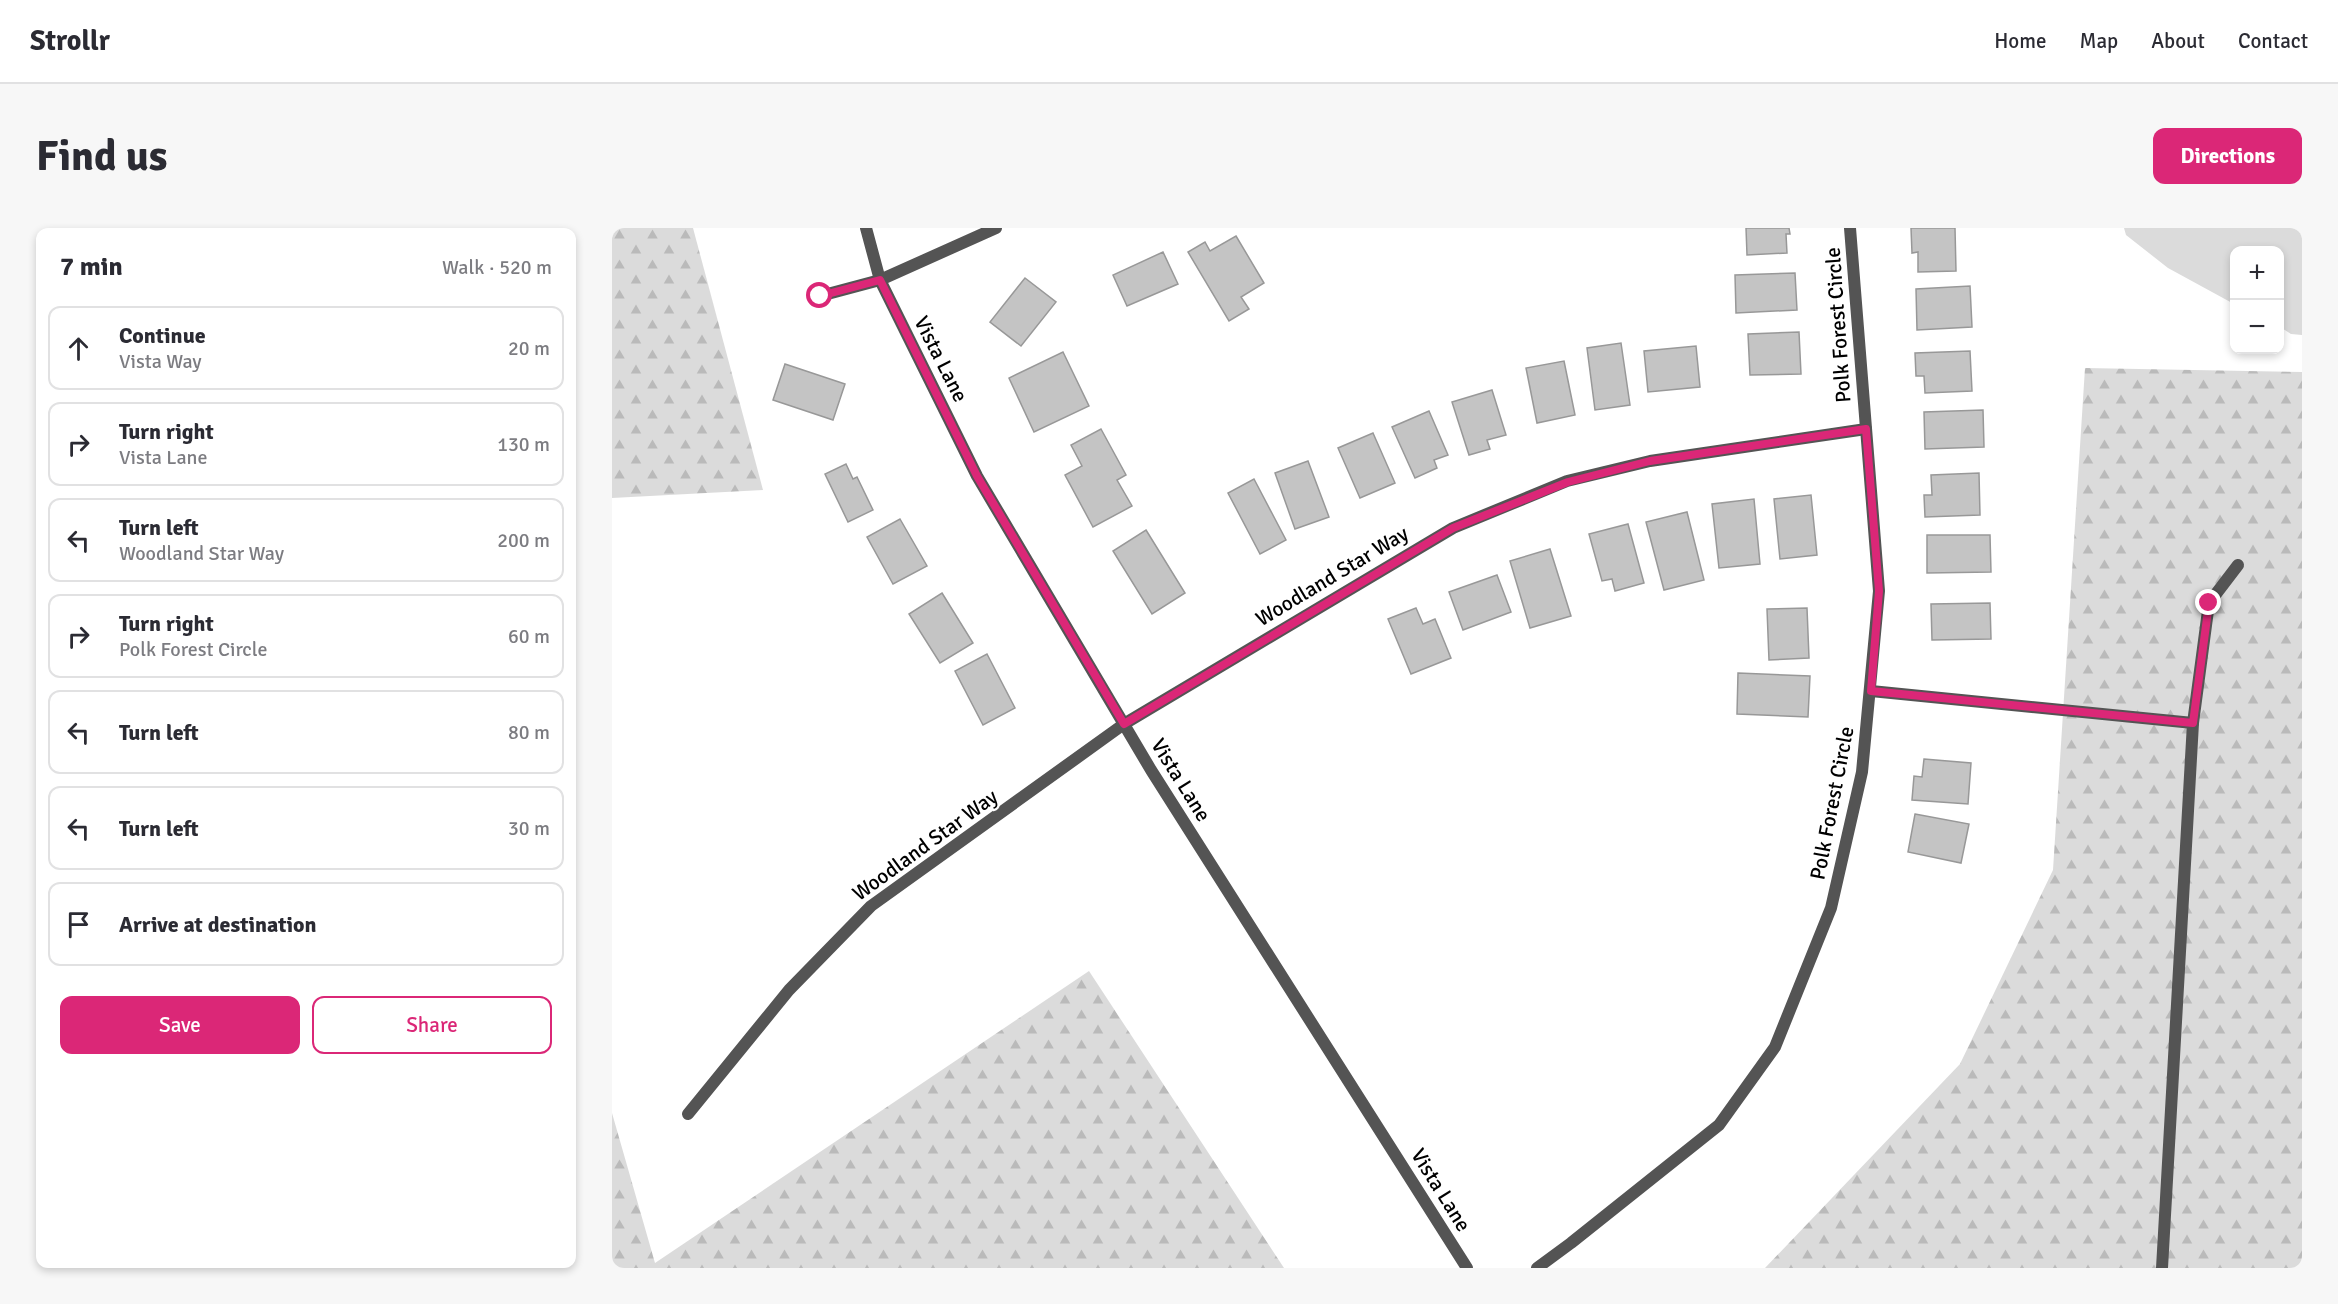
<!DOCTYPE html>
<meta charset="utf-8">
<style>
body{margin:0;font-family:Signika,sans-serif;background:#f7f7f7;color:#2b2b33}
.controls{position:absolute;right:18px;top:18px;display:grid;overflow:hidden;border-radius:12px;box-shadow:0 3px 9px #0003}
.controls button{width:54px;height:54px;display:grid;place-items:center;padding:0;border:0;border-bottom:2px solid #e1e1e2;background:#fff;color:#2b2b33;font:30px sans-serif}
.stop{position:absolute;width:18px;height:18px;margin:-14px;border:4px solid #db2777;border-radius:50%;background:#fff}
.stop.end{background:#db2777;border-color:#fff;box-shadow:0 2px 6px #0008}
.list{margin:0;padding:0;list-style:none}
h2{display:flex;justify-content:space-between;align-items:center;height:78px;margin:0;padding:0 24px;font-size:26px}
h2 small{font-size:20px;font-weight:400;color:#7c7c81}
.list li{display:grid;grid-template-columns:39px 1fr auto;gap:18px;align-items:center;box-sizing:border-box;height:84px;margin:0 12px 12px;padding:0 12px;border:2px solid #e1e1e2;border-radius:12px}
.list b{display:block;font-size:22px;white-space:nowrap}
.list p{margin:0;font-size:20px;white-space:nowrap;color:#7c7c81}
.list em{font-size:20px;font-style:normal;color:#7c7c81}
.actions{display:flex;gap:12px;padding:18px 24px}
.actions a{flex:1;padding:14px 0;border:2px solid #db2777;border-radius:12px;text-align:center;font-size:21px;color:#db2777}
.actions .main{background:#db2777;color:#fff}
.icon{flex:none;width:33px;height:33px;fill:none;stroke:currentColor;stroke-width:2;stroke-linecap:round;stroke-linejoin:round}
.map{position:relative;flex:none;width:1690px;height:1040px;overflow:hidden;border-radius:12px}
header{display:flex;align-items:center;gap:36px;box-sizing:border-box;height:84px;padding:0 30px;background:#fff;border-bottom:2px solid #e1e1e2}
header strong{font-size:28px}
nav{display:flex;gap:33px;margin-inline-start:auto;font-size:21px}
.intro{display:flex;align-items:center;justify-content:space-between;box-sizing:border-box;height:144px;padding:0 36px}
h1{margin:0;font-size:42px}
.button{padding:15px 27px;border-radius:12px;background:#db2777;color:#fff;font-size:21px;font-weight:700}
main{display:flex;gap:36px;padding:0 36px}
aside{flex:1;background:#fff;border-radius:12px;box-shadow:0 3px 9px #0003}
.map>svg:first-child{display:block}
.forest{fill:url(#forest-firs)}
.pitch{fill:#dbdbdb}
.building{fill:#c4c4c4;stroke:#989898;stroke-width:1.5}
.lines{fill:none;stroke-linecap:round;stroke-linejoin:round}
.service{stroke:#545454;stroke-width:12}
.minor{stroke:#545454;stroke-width:12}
.route{stroke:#db2777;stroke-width:8}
.labels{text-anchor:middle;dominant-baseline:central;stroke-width:4.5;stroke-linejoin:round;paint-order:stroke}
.street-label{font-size:21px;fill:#000;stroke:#fff}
</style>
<header>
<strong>Strollr</strong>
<nav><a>Home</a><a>Map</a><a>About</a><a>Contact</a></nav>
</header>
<div class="intro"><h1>Find us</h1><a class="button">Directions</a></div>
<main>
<aside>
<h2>7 min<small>Walk · 520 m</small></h2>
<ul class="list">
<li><svg class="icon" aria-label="ahead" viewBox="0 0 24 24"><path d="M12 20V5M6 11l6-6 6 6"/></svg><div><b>Continue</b><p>Vista Way</p></div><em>20 m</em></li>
<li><svg class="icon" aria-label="right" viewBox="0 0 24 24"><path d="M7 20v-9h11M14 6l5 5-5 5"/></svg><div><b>Turn right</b><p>Vista Lane</p></div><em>130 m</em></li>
<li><svg class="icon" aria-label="left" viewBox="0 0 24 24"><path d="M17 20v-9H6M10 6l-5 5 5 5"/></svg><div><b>Turn left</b><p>Woodland Star Way</p></div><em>200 m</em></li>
<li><svg class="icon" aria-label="right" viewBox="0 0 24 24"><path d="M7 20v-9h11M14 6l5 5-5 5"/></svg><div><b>Turn right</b><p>Polk Forest Circle</p></div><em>60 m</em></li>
<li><svg class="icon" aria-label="left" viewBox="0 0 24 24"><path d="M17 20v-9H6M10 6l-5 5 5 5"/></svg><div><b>Turn left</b></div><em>80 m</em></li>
<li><svg class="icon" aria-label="left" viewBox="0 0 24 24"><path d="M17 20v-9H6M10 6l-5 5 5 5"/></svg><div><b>Turn left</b></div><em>30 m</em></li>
<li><svg class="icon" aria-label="arrive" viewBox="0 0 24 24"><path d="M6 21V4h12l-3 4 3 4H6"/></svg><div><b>Arrive at destination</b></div></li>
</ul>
<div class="actions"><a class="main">Save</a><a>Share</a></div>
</aside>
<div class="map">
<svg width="1690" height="1040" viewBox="0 0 1690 1040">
<defs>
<pattern id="forest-firs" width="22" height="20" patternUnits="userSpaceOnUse" patternTransform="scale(1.5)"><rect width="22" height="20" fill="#dbdbdb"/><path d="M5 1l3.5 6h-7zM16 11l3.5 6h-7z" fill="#bababa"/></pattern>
</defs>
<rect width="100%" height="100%" fill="#fff"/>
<!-- forest -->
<g class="forest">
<path d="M0,0H81L151,262L0,270Z"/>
<path d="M1473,140L1690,144V1040H1153L1348,836L1441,642Z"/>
<path d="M477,743L672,1040H0V885L43,1035Z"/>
</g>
<!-- pitch -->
<path class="pitch" d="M1512,0H1690V107L1679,106L1668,99V22H1622V76L1556,40L1514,7Z"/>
<!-- building -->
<g class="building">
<path d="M1134,0H1177L1178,6H1174L1175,25L1135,27Z"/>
<path d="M1299,0H1343L1344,43L1306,44V24L1300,25Z"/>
<path d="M624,8L652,55L629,69L637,81L617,93L576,24L593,14L598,23Z"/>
<path d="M551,24L566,56L515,78L501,47Z"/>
<path d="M1183,45L1185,82L1124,85L1123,47Z"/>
<path d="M413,50L444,74L409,118L378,94Z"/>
<path d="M1358,58L1360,99L1305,102L1304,61Z"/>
<path d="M1187,104L1189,146L1138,147L1136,106Z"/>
<path d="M1009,115L1018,177L983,182L975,120Z"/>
<path d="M1084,118L1088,159L1036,164L1032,123Z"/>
<path d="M1358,123L1360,163L1313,165L1312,148H1304L1303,125Z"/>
<path d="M451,124L477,178L422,204L397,150Z"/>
<path d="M952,133L963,187L925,195L914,140Z"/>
<path d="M173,136L233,156L221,192L161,172Z"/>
<path d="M880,162L894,207L875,212L878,221L857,227L840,174Z"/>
<path d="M1371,182L1372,219L1313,221L1312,184Z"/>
<path d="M817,183L836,227L822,232L825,240L803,250L780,199Z"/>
<path d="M489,201L514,247L505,252L520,278L481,299L453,247L470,238L459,217Z"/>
<path d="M761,205L783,255L748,270L726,220Z"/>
<path d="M696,233L717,289L683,301L663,245Z"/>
<path d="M234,236L241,251L245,249L261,282L236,294L213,246Z"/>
<path d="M1367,245L1368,287L1313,289L1312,267H1320L1319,247Z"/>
<path d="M642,251L674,312L648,326L616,265Z"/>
<path d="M1199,267L1205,327L1168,331L1162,271Z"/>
<path d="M1142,271L1148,336L1107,340L1100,276Z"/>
<path d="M1075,284L1092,352L1052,362L1034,294Z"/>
<path d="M288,291L315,338L281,356L255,309Z"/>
<path d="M1016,296L1032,355L1003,363L1000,351L990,353L977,306Z"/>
<path d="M534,302L573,365L540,386L501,323Z"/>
<path d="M1315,307H1378L1379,344L1315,345Z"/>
<path d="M938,321L959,388L918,400L898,333Z"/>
<path d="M885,347L899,384L851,402L837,364Z"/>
<path d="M330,365L361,415L328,435L297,386Z"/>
<path d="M1378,375L1379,411L1320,412L1319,376Z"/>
<path d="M804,380L811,396L823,391L839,430L799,446L776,391Z"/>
<path d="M1195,380L1197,430L1157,432L1155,381Z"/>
<path d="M375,426L403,480L371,497L343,443Z"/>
<path d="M1126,445L1198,448L1196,489L1125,486Z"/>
<path d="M1312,531L1359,535L1356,576L1300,572L1302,548L1310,549Z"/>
<path d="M1303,586L1357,596L1349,635L1296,624Z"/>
</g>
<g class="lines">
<!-- service -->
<g class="service">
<path d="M1259,463L1581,495L1550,1040"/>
<path d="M1581,495L1597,375L1626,337"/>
</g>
<!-- minor -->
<g class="minor">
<path d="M254,0L268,52L365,248L539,542L855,1040"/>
<path d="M208,68L268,52L384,0"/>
<path d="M76,886L177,762L259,678L512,496L841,300L955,253L1038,233L1254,201"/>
<path d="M925,1040L959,1015L1107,897L1163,819L1219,680L1250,544L1267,363L1238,0"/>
</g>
</g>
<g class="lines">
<!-- route -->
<path class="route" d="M208,68L268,52L365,248L512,496L841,300L956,254L1038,233L1254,201L1267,363L1259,463L1581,495L1597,375"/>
</g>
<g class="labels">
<!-- street labels -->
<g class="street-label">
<text transform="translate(1226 97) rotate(-94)">Polk Forest Circle</text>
<text transform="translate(329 131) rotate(63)">Vista Lane</text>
<text transform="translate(720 348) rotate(-31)">Woodland Star Way</text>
<text transform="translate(569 552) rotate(58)">Vista Lane</text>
<text transform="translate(1220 575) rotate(-79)">Polk Forest Circle</text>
<text transform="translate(313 617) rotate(-36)">Woodland Star Way</text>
<text transform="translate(829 962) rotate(58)">Vista Lane</text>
</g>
</g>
</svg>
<div class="controls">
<button>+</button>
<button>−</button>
</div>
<div class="stop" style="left:208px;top:68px"></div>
<div class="stop end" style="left:1597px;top:375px"></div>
</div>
</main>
